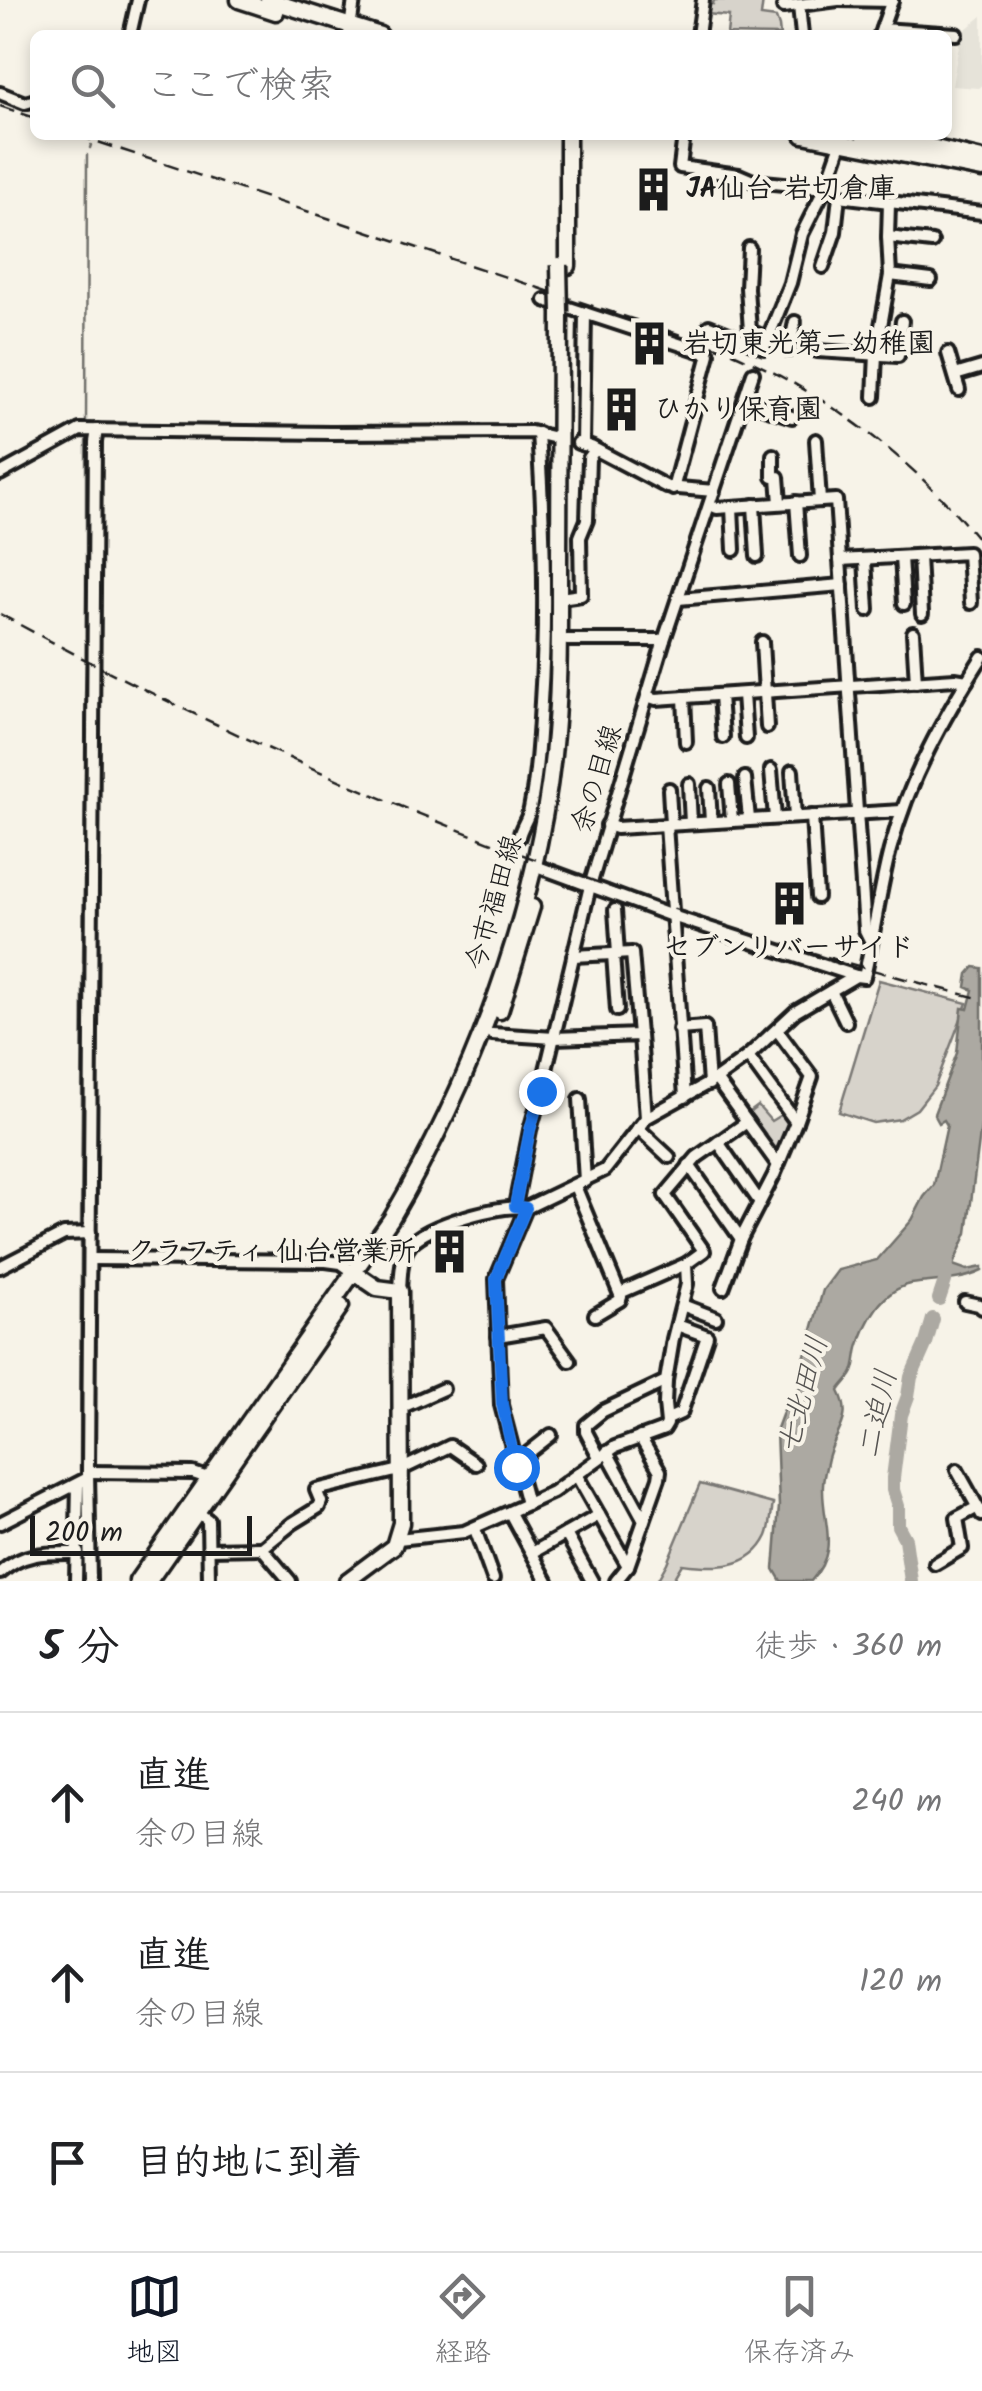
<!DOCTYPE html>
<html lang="ja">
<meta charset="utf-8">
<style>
body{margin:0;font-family:Kalam,"Klee One",sans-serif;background:#f6f6f6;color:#202124}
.scale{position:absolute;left:30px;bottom:25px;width:222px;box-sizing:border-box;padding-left:10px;border:5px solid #1c1c1c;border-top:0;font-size:28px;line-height:35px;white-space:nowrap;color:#1c1c1c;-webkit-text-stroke:8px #f7f3e8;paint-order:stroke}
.stop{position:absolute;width:30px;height:30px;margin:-22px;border:8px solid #1a73e8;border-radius:50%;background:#fff}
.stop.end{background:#1a73e8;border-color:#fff;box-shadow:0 2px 10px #0008}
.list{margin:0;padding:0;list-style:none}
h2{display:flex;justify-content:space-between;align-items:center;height:130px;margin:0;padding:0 40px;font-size:42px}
h2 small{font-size:32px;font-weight:400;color:#757577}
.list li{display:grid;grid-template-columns:65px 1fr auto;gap:30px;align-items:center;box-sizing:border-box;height:180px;padding:0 40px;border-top:2px solid #e0e0e0}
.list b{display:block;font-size:38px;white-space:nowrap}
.list p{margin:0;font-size:32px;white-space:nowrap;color:#757577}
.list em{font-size:32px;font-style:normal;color:#757577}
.icon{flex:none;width:55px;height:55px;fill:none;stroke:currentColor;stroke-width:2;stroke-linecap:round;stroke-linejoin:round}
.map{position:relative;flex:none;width:982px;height:1581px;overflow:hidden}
.search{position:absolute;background:#fff;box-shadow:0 5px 15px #0003;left:30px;right:30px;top:30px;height:110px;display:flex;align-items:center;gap:25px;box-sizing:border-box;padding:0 35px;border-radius:15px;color:#757577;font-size:38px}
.sheet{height:670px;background:#fff}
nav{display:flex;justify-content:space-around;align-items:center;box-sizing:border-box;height:140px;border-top:2px solid #e0e0e0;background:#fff;font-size:28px;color:#757577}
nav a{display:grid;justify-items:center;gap:5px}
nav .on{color:#111827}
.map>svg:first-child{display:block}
.built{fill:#e6e3d9}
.green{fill:#d7d3cb;stroke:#7a7874;stroke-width:2.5}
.water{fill:#aca9a2;stroke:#72716c;stroke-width:2.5}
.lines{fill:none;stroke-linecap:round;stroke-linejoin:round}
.stream{stroke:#72716c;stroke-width:2.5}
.river{stroke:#aca9a2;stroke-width:14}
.minor-casing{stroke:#1c1c1c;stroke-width:18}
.major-casing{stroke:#1c1c1c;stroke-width:21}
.minor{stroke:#f7f3e8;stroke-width:10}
.major{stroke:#f7f3e8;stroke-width:14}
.rail{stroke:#1c1c1c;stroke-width:2.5;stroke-dasharray:15 8;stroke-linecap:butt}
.major-bridge-casing{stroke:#1c1c1c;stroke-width:21;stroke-linecap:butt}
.major-bridge{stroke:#f7f3e8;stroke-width:14}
.route{stroke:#1a73e8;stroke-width:12}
.labels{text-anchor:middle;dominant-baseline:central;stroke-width:8;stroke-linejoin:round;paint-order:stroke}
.poi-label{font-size:28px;font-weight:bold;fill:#1c1c1c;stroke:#f7f3e8;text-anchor:start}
.street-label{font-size:28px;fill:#1c1c1c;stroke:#f7f3e8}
.water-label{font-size:30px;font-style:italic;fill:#565452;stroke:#f7f3e8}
</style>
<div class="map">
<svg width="982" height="1581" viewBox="0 0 982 1581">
<rect width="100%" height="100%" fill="#f7f3e8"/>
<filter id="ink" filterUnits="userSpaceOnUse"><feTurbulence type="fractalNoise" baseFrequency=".01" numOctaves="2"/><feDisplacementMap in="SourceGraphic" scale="20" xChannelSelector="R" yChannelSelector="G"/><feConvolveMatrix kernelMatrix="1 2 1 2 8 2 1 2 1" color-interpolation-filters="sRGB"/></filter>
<g filter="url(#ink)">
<!-- built -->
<path class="built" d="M982,16V85L978,88L952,86L961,33Z"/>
<!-- green -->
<g class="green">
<path d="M714,0H763L761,16L776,18L779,26L780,35L727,34L729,16L706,14L707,3L713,4Z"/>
<path d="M879,980L967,1003L935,1086L917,1109L900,1119L873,1123L839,1112Z"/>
<path d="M758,1106L771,1121L784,1113C794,1127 786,1138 780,1153L775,1155L746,1115Z"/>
<path d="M700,1484L773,1504C771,1513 771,1527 767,1536C751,1570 714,1568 682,1564L672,1581H657L667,1563Z"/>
</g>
<!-- water -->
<path class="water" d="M974,967L982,968V1118L967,1233L953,1265L967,1270L982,1267V1271C959,1282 936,1280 911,1284C882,1290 865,1322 858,1348C856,1356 856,1365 853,1372C850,1379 843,1384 839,1391C854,1420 835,1431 828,1458C826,1468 822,1480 823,1490C823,1526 840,1548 811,1581H781L774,1569L779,1506L776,1431L788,1399L805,1383L802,1366L823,1290L838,1270L877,1260L912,1220L924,1197L934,1185L947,1125L944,1120L939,1123L934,1114L957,1053L962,1008L968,1009L973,990L966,987L968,974Z"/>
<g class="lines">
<!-- stream -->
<g class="stream">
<path d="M0,100L11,104"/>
<path d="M90,148L91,145"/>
<path d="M86,424L87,155"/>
<path d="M86,441V643"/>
<path d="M85,697L86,665"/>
<path d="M83,962L86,706"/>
<path d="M81,1227L83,974"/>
<path d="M80,1470L81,1242"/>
</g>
<!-- river -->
<g class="river">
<path d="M939,1299L945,1281L947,1263"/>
<path d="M911,1581L905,1539L898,1526V1506L893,1490V1478L901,1415L908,1396L911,1377L926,1343L933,1319"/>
</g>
<defs>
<g id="minor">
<path d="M840,0L892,1"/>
<path d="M799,6L802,35"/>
<path d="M783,7L838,0"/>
<path d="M882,29L956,34"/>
<path d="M880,34L892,0"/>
<path d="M130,35L138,0"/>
<path d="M349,35L354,0"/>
<path d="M698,35L703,0"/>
<path d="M0,93L25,103L35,100"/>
<path d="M684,135L680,167L739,175L753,181L825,188"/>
<path d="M827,184L839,196L982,213"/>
<path d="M888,237L932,242"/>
<path d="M749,248L747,288L750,331L767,338"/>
<path d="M823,267L835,232L839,196"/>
<path d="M890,275L931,280"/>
<path d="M545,300L709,354L673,489"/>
<path d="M709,326L764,348L790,283L802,234L827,184L844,135"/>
<path d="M789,350L795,322"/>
<path d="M817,351L898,356L902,321"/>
<path d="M948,353L959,390"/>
<path d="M955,375L982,367"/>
<path d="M874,397L876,354L890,275L888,237L889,203"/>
<path d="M744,401L792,417"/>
<path d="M816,440L820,501"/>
<path d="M578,443L591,447L667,487L714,491"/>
<path d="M583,445L585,313"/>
<path d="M773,455V477H778L780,503"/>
<path d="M0,474L80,430L331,433L531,432L552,437"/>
<path d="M796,502L800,556"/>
<path d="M710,505L717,508L836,500L865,930L871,942"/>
<path d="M754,505L757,556"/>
<path d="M732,507L734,550"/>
<path d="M919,556L922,614"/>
<path d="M901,557L904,604"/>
<path d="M865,559L868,610"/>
<path d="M840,560L968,553L971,603"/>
<path d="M567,597L581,595L580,537L587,520L589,458L595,450"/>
<path d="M678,599L842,585"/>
<path d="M913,633L916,682"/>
<path d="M567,640H664"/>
<path d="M762,642L767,727"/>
<path d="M743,694L746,738"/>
<path d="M720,695L723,737"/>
<path d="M647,696L656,699L955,679L967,681"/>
<path d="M684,697L686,742"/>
<path d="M771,770L775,818"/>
<path d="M792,771L795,817"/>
<path d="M745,778L749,819"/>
<path d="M689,784L691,823"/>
<path d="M729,784L732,821"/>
<path d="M709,788L711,822"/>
<path d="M669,789L671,824"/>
<path d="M812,816L817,897"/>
<path d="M607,825L616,828L902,811"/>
<path d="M666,825L685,1097"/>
<path d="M519,837C521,827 528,819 530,809C537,774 539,738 541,702C547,612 544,523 538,433"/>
<path d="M542,868L672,916L856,976"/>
<path d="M615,910L618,954"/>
<path d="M613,954L617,1010"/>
<path d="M573,956L632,953L639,1035"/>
<path d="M831,991L846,1022"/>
<path d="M679,1029L705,1027L709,1084"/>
<path d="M777,1030L812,1077L796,1122"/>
<path d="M492,1034L554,1038L640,1035L646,1118"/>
<path d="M716,1079L778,1165"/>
<path d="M580,1099L585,1181"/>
<path d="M638,1128L669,1157"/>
<path d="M718,1142L759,1201"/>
<path d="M689,1165L741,1239"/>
<path d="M575,1186L621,1297L620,1300L595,1315"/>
<path d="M515,1206L530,1130L541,1091L590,886L664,640L753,373"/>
<path d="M90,1259L326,1261L341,1263L355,1273"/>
<path d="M0,1267L64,1234L90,1233"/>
<path d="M723,1288L741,1239L774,1175L796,1122L748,1056"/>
<path d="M400,1291C401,1276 400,1257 411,1244C426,1225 502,1203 526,1208L605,1170L646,1118L716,1079L748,1056L795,1012L856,976L864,977C874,935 879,892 890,850C909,779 943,718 982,657"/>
<path d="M620,1293L686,1264"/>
<path d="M965,1302L979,1305L982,1308"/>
<path d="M682,1305L716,1318"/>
<path d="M498,1336L546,1328L570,1361"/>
<path d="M400,1408L443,1389"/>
<path d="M668,1419L681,1413L707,1336L677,1325"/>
<path d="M607,1452L644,1520"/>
<path d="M599,1457L586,1432V1425L603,1411L666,1381L673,1339L687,1284L686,1264L704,1251L665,1195L697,1157L747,1122"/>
<path d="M516,1467L523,1457L551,1435"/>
<path d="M957,1470L982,1515"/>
<path d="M88,1472L193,1473L208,1478"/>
<path d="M577,1476L628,1566"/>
<path d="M527,1504L553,1492L615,1447L664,1429L667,1424L665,1404L666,1381"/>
<path d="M197,1512L208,1520L209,1581"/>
<path d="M510,1513L547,1581"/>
<path d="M0,1523L88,1478"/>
<path d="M475,1529L493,1579"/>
<path d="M566,1534L592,1581"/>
<path d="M398,1539L464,1532L527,1504L501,1405L496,1279L526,1208"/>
<path d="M209,1549L262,1548"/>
<path d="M532,1553L599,1515"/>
<path d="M935,1564L962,1548L957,1518L976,1508"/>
<path d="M0,1573C24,1551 48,1553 78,1553"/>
<path d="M76,1581L78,1484"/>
<path d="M90,1581L88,1472L95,442L97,430"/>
<path d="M290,1581L262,1548L293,1523L319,1507L321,1502L316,1490L400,1470L450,1446L476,1464"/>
<path d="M616,1581L628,1566L659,1478L660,1471L640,1437"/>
</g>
<g id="major">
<path d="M239,0L276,12"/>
<path d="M268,0L380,35"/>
<path d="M803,135L982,170"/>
<path d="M863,135L923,145L982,159"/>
<path d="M568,266V135"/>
<path d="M500,1011L532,907"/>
<path d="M137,1581L391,1219C473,1079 535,917 553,755C560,692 559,628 559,565C560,481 560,397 560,313"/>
<path d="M149,1581L341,1306"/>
<path d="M347,1581L394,1546L401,1523L400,1291L377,1288L361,1277"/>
</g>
</defs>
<!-- minor casing -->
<use href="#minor" class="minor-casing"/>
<!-- major casing -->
<use href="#major" class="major-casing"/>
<!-- minor -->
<use href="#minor" class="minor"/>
<!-- major -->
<use href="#major" class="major"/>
<!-- rail -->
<g class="rail">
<path d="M0,106L35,118"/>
<path d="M77,135L726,350C825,392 915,460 982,544"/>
<path d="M0,614C304,781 645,915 982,999"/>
</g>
<defs>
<path id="major-bridge" d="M559,265L560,313"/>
</defs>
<!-- major-bridge casing -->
<use href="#major-bridge" class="major-bridge-casing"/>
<!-- major-bridge -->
<use href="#major-bridge" class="major-bridge"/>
</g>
</g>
<g class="lines" filter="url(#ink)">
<!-- route -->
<path class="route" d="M516,1467L502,1404L496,1279L526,1208L515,1206L530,1130L541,1091"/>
</g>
<!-- icons -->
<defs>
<symbol id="building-bare" viewBox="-9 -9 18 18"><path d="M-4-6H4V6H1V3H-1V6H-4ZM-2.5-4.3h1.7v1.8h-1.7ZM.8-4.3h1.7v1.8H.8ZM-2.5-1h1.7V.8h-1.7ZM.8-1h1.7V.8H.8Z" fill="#1c1c1c" stroke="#f7f3e8" stroke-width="2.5" paint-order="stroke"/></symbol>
</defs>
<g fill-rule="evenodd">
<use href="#building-bare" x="622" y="158" width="63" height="63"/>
<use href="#building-bare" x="618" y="312" width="63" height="63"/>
<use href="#building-bare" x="590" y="378" width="63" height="63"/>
<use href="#building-bare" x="758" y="872" width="63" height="63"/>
<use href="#building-bare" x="418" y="1220" width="63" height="63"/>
</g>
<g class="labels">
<!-- poi labels -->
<g class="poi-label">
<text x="686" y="189">JA仙台 岩切倉庫</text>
<text x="683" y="344">岩切東光第二幼稚園</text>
<text x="654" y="410">ひかり保育園</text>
<text x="789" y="948" text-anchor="middle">セブンリバーサイド</text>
<text x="416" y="1252" text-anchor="end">クラフティ 仙台営業所</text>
</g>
<!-- street labels -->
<g class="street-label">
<text transform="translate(598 779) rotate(-73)">余の目線</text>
<text transform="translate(495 903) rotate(-74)">今市福田線</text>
</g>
<!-- water labels -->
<g class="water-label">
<text transform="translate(804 1395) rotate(-75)">七北田川</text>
<text transform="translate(879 1414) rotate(-78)">二迫川</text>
</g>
</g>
</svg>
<div class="scale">200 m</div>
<div class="stop" style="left:516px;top:1467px"></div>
<div class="stop end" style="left:541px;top:1091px"></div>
<div class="search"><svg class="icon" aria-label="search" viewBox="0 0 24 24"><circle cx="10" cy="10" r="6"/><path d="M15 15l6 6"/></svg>ここで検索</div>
</div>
<section class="sheet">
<h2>5 分<small>徒歩 · 360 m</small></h2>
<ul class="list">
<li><svg class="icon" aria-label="ahead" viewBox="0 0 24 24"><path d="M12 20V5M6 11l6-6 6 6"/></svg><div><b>直進</b><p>余の目線</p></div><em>240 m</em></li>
<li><svg class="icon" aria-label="ahead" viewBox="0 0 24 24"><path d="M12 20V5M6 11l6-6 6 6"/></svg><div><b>直進</b><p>余の目線</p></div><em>120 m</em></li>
<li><svg class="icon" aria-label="arrive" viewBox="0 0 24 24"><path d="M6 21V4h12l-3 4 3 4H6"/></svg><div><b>目的地に到着</b></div></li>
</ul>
</section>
<nav>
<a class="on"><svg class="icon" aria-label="map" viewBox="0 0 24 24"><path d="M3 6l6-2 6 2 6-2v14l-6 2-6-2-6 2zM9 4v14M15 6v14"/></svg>地図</a>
<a><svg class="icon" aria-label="directions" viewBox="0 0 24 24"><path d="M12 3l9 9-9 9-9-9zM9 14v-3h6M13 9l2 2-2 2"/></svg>経路</a>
<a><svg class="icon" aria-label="saved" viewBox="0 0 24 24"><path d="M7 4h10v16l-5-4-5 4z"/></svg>保存済み</a>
</nav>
